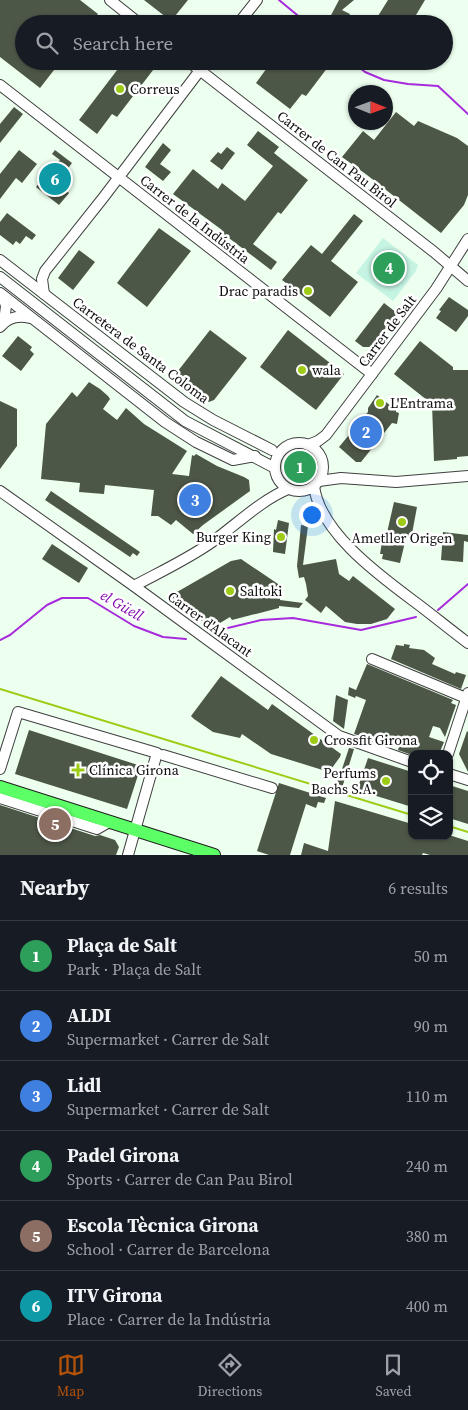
<!DOCTYPE html>
<meta charset="utf-8">
<style>
body{margin:0;font-family:"Source Serif 4",serif;background:#242831;color:#f1f3f6}
.controls{position:absolute;right:15px;bottom:15px;display:grid;overflow:hidden;border-radius:10px;box-shadow:0 1px 4px #0004}
.controls button{width:45px;height:45px;display:grid;place-items:center;padding:0;border:0;border-bottom:1px solid #363941;background:#171b24;color:#f1f3f6;font:25px sans-serif}
.compass{position:absolute;left:348px;top:85px;width:45px;height:45px;border-radius:50%;background:#171b24;box-shadow:0 1px 4px #0004;rotate:91deg}
.you{position:absolute;left:311px;top:514px;width:18px;height:18px;margin:-12px;border:4px solid #fff;border-radius:50%;background:#1a73e8;box-shadow:0 0 0 8px #1a73e833}
.badge{display:grid;place-items:center;width:32px;height:32px;border-radius:50%;background:#b45309;color:#fff;font-size:16px;font-weight:700}
.pin{position:absolute;translate:-50% -50%;border:2px solid #fff;box-shadow:0 1px 5px #0006}
.list{margin:0;padding:0;list-style:none}
h2{display:flex;justify-content:space-between;align-items:center;height:65px;margin:0;padding:0 20px;font-size:21px}
h2 small{font-size:16px;font-weight:400;color:#9ea1a6}
.list li{display:grid;grid-template-columns:32px 1fr auto;gap:15px;align-items:center;box-sizing:border-box;height:70px;padding:0 20px;border-top:1px solid #363941}
.list b{display:block;font-size:19px;white-space:nowrap}
.list p{margin:0;font-size:16px;white-space:nowrap;color:#9ea1a6}
.list em{font-size:16px;font-style:normal;color:#9ea1a6}
.icon{flex:none;width:28px;height:28px;fill:none;stroke:currentColor;stroke-width:2;stroke-linecap:round;stroke-linejoin:round}
.map{position:relative;flex:none;width:468px;height:855px;overflow:hidden}
.search{position:absolute;background:#171b24;box-shadow:0 1px 4px #0004;left:15px;right:15px;top:15px;height:55px;display:flex;align-items:center;gap:12px;box-sizing:border-box;padding:0 18px;border-radius:28px;color:#9ea1a6;font-size:19px}
.sheet{height:485px;background:#171b24}
nav{display:flex;justify-content:space-around;align-items:center;box-sizing:border-box;height:70px;border-top:1px solid #363941;background:#171b24;font-size:14px;color:#9ea1a6}
nav a{display:grid;justify-items:center;gap:2px}
nav .on{color:#b45309}
.map>svg:first-child{display:block}
.green{fill:#b2eee1}
.pitch{fill:#c5f4e3}
.lines{fill:none;stroke-linecap:round;stroke-linejoin:round}
.stream{stroke:#a72bdc;stroke-width:2}
.building{fill:#4d5748}
.minor-casing{stroke:#404040;stroke-width:12}
.major-casing{stroke:#1e1e1e;stroke-width:14}
.minor{stroke:#fff;stroke-width:10}
.major{stroke:#5dff67;stroke-width:12}
.rail{stroke:#9ecc16;stroke-width:2}
.poi-dot{fill:#9ecc16;stroke:#fff;stroke-width:2}
.labels{text-anchor:middle;dominant-baseline:central;stroke-width:5;stroke-linejoin:round;paint-order:stroke}
.poi-label{font-size:14px;fill:#0d0d0d;stroke:#fff;text-anchor:start}
.street-label{font-size:14px;fill:#0d0d0d;stroke:#fff}
.water-label{font-size:15px;font-style:italic;fill:#8109ac;stroke:#fff}
</style>
<div class="map">
<svg width="468" height="855" viewBox="0 0 468 855">
<rect width="100%" height="100%" fill="#edffef"/>
<!-- green -->
<circle class="green" cx="300" cy="468" r="17"/>
<!-- pitch -->
<path class="pitch" d="M383,238L418,265L416,271L393,301L356,273Z"/>
<g class="lines">
<!-- stream -->
<g class="stream">
<path d="M279,0L308,24"/>
<path d="M351,61L365,72L384,80L408,84L438,86L468,114"/>
<path d="M438,610L468,584"/>
<path d="M211,632L261,620L293,618L361,630L416,617"/>
<path d="M0,640L10,635L47,605L62,598H88L134,626L163,637L186,639"/>
</g>
</g>
<!-- building -->
<g class="building">
<path d="M0,0H80L98,14L90,24H24V61H61L40,88L0,57Z"/>
<path d="M144,0H188L171,21Z"/>
<path d="M339,0H354L342,10L350,14L345,23L337,19L335,22L329,19Z"/>
<path d="M388,0H425L413,20L419,24H373Z"/>
<path d="M124,61H160L117,117L112,114L97,134L79,120Z"/>
<path d="M272,61H320L328,67L306,96L302,94L290,109L256,83Z"/>
<path d="M14,107L23,114L0,143V124Z"/>
<path d="M396,112L414,126L418,121L457,138L468,146V195L464,205L441,233L367,175L342,157L363,131L374,140Z"/>
<path d="M258,131L279,147L274,153L308,180L281,214L278,212L253,244L277,262L271,270L221,232L222,230L173,194L193,169L218,189L222,183L245,201L273,166L247,145Z"/>
<path d="M163,143L171,150L160,164L171,172L163,181L145,167Z"/>
<path d="M227,147L235,153L222,170L210,161L218,152L221,154Z"/>
<path d="M19,150L37,164L22,183L16,178L0,199V174Z"/>
<path d="M55,150L72,163L63,175L72,182L66,190L69,193L59,205L36,187L60,160L52,154Z"/>
<path d="M7,213L36,235L32,240L26,236L20,244L16,241L13,245L0,235V222Z"/>
<path d="M354,214L363,221L331,261L358,282L330,317L282,280L311,245L322,254Z"/>
<path d="M159,228L191,251L147,307L117,283Z"/>
<path d="M79,250L95,262L73,290L58,278Z"/>
<path d="M449,297L468,310V316L456,332L436,318L441,311L439,310Z"/>
<path d="M384,303L397,313L373,345L369,347H363L355,341Z"/>
<path d="M210,330L247,358L214,400L209,402L174,376Z"/>
<path d="M288,330L344,374L316,410L260,367Z"/>
<path d="M18,336L32,347L30,350L34,354L21,371L2,356Z"/>
<path d="M420,341L453,367V370H468V456L457,457V459L434,461L432,404L394,374Z"/>
<path d="M89,382L100,389L108,396L110,399L103,409L117,420L126,408L144,424L187,451L172,474L189,476L192,455L194,456L196,454L217,466L244,477L249,480L250,491L203,525L193,534L176,520L171,525L158,516H151L154,490L105,485L104,494L79,492L80,483L41,479L46,424L72,392L77,397Z"/>
<path d="M377,395L396,410V412L399,413L397,424L392,423L361,462H356L339,447L368,412V408Z"/>
<path d="M0,401L17,409V446L0,469Z"/>
<path d="M51,491L140,552L137,556L133,553L130,557L45,500Z"/>
<path d="M394,502L417,507L411,539L406,538L400,563L382,559L383,554H380L383,536L386,537Z"/>
<path d="M278,520L289,523L285,554L273,552L274,529L276,530Z"/>
<path d="M301,525L308,526L303,565L336,559L339,574L349,581L353,576L395,609L387,619L371,624H357L345,622L326,606L321,613L305,600L308,596L306,584L304,577L299,578L297,566Z"/>
<path d="M443,532L468,535V542L464,541L463,562L441,560Z"/>
<path d="M52,544L88,568L79,583L42,559Z"/>
<path d="M241,559L281,586L280,600L303,603L299,608L279,606V608L232,620L230,617L220,623L206,624L170,596L231,561Z"/>
<path d="M404,644L410,645L409,648L424,650L435,658L432,664L455,674L456,672L466,675L461,689L391,659L396,645L404,646Z"/>
<path d="M367,664L453,700L451,703L456,705L445,737L440,728L433,726L429,737L444,742L439,754L412,755L398,750L399,747L354,734L366,700L356,696L355,698L348,695L349,687L356,690Z"/>
<path d="M221,676L268,710L272,704L341,754L340,757L329,772L271,754L242,734L240,738L213,732L194,719L191,716Z"/>
<path d="M336,695L348,700L344,729L333,721Z"/>
<path d="M29,730L141,766L127,809L15,774Z"/>
<path d="M467,731L468,732V772L459,754Z"/>
<path d="M349,748L354,749L342,788L337,786L339,769H342Z"/>
<path d="M368,758L412,772V807L357,790Z"/>
<path d="M279,783L326,798L324,803L318,802L316,808L306,804L290,855H269L257,851Z"/>
<path d="M449,785L468,791V824L449,818Z"/>
<path d="M335,801L412,824V836L449,835L468,841V855H430L423,853L422,855H301L304,843L328,851Z"/>
<path d="M0,805L95,836L100,835L115,840L119,847L116,855H0Z"/>
</g>
<g class="lines">
<defs>
<g id="minor">
<path d="M110,0L140,24"/>
<path d="M238,24L257,0"/>
<path d="M188,61L434,252L468,281"/>
<path d="M0,85L372,374"/>
<path d="M0,260L184,402L213,420L272,450"/>
<path d="M0,277L185,421L275,468"/>
<path d="M0,293L165,422L196,442L233,460L255,456"/>
<path d="M44,294L42,279L45,271L103,198L207,61"/>
<path d="M3,296L6,306L4,322"/>
<path d="M0,327C8,317 18,315 30,318"/>
<circle cx="299" cy="467" r="24"/>
<path d="M308,445L318,441L326,435L436,289L468,239"/>
<path d="M319,481L341,478L396,482L468,476"/>
<path d="M314,486C320,534 383,578 419,605C436,618 452,631 468,643"/>
<path d="M0,491L134,586L339,736L412,762"/>
<path d="M134,586C160,572 188,559 212,542C237,524 260,501 288,489"/>
<path d="M372,659L466,698"/>
<path d="M448,754L468,693"/>
<path d="M163,755L272,788"/>
<path d="M0,769L18,712L157,753L128,855"/>
<path d="M449,774L468,780"/>
<path d="M0,798L97,829L109,822"/>
</g>
<path id="major" d="M0,787L214,855"/>
</defs>
<!-- minor casing -->
<use href="#minor" class="minor-casing"/>
<!-- major casing -->
<use href="#major" class="major-casing"/>
<!-- minor -->
<use href="#minor" class="minor"/>
<!-- major -->
<use href="#major" class="major"/>
<!-- rail -->
<g class="rail">
<path d="M0,689L412,815"/>
<path d="M449,826L468,832"/>
</g>
</g>
<!-- markers -->
<g class="poi-dot">
<circle cx="120" cy="89" r="5"/>
<circle cx="308" cy="291" r="5"/>
<circle cx="302" cy="370" r="5"/>
<circle cx="380" cy="403" r="5"/>
<circle cx="402" cy="522" r="5"/>
<circle cx="281" cy="537" r="5"/>
<circle cx="230" cy="591" r="5"/>
<circle cx="314" cy="740" r="5"/>
<path d="M75.5 762.5h5v5h5v5h-5v5h-5v-5h-5v-5h5z"/>
<circle cx="386" cy="781" r="5"/>
</g>
<g class="labels">
<!-- poi labels -->
<g class="poi-label">
<text x="130" y="89">Correus</text>
<text x="298" y="291" text-anchor="end">Drac paradis</text>
<text x="312" y="370">wala</text>
<text x="390" y="403">L'Entrama</text>
<text x="271" y="537" text-anchor="end">Burger King</text>
<text x="402" y="538" text-anchor="middle">Ametller Origen</text>
<text x="240" y="591">Saltoki</text>
<text x="324" y="740">Crossfit Girona</text>
<text x="89" y="770">Clínica Girona</text>
<text x="376" y="773" text-anchor="end">Perfums<tspan x="376" dy="16">Bachs S.A.</tspan></text>
</g>
<!-- street labels -->
<g class="street-label">
<text transform="translate(337 159) rotate(38)">Carrer de Can Pau Birol</text>
<text transform="translate(195 219) rotate(38)">Carrer de la Indústria</text>
<text transform="translate(387 331) rotate(-53)">Carrer de Salt</text>
<text transform="translate(141 350) rotate(37)">Carretera de Santa Coloma</text>
<text transform="translate(210 624) rotate(36)">Carrer d'Alacant</text>
</g>
<!-- water labels -->
<g class="water-label">
<text transform="translate(122 605) rotate(30)">el Güell</text>
</g>
</g>
</svg>
<div class="controls">
<button><svg class="icon" aria-label="locate" viewBox="0 0 24 24"><circle cx="12" cy="12" r="6"/><path d="M12 2v4M12 18v4M2 12h4M18 12h4"/></svg></button>
<button><svg class="icon" aria-label="layers" viewBox="0 0 24 24"><path d="M12 4l9 5-9 5-9-5zM3 14l9 5 9-5"/></svg></button>
</div>
<svg class="compass" viewBox="-18 -18 36 36"><path d="M0-13l5 13h-10z" fill="#e53935"/><path d="M0 13l5-13h-10z" fill="#9ea1a6"/></svg>
<div class="you"></div>
<div class="pin badge" style="left:300px;top:467px;background:#2e9e5b">1</div>
<div class="pin badge" style="left:366px;top:432px;background:#3f7fe0">2</div>
<div class="pin badge" style="left:195px;top:500px;background:#3f7fe0">3</div>
<div class="pin badge" style="left:389px;top:268px;background:#2e9e5b">4</div>
<div class="pin badge" style="left:55px;top:824px;background:#8d6e63">5</div>
<div class="pin badge" style="left:55px;top:179px;background:#0f9aa8">6</div>
<div class="search"><svg class="icon" aria-label="search" viewBox="0 0 24 24"><circle cx="10" cy="10" r="6"/><path d="M15 15l6 6"/></svg>Search here</div>
</div>
<section class="sheet">
<h2>Nearby<small>6 results</small></h2>
<ul class="list">
<li><span class="badge" style="background:#2e9e5b">1</span><div><b>Plaça de Salt</b><p>Park · Plaça de Salt</p></div><em>50 m</em></li>
<li><span class="badge" style="background:#3f7fe0">2</span><div><b>ALDI</b><p>Supermarket · Carrer de Salt</p></div><em>90 m</em></li>
<li><span class="badge" style="background:#3f7fe0">3</span><div><b>Lidl</b><p>Supermarket · Carrer de Salt</p></div><em>110 m</em></li>
<li><span class="badge" style="background:#2e9e5b">4</span><div><b>Padel Girona</b><p>Sports · Carrer de Can Pau Birol</p></div><em>240 m</em></li>
<li><span class="badge" style="background:#8d6e63">5</span><div><b>Escola Tècnica Girona</b><p>School · Carrer de Barcelona</p></div><em>380 m</em></li>
<li><span class="badge" style="background:#0f9aa8">6</span><div><b>ITV Girona</b><p>Place · Carrer de la Indústria</p></div><em>400 m</em></li>
</ul>
</section>
<nav>
<a class="on"><svg class="icon" aria-label="map" viewBox="0 0 24 24"><path d="M3 6l6-2 6 2 6-2v14l-6 2-6-2-6 2zM9 4v14M15 6v14"/></svg>Map</a>
<a><svg class="icon" aria-label="directions" viewBox="0 0 24 24"><path d="M12 3l9 9-9 9-9-9zM9 14v-3h6M13 9l2 2-2 2"/></svg>Directions</a>
<a><svg class="icon" aria-label="saved" viewBox="0 0 24 24"><path d="M7 4h10v16l-5-4-5 4z"/></svg>Saved</a>
</nav>
